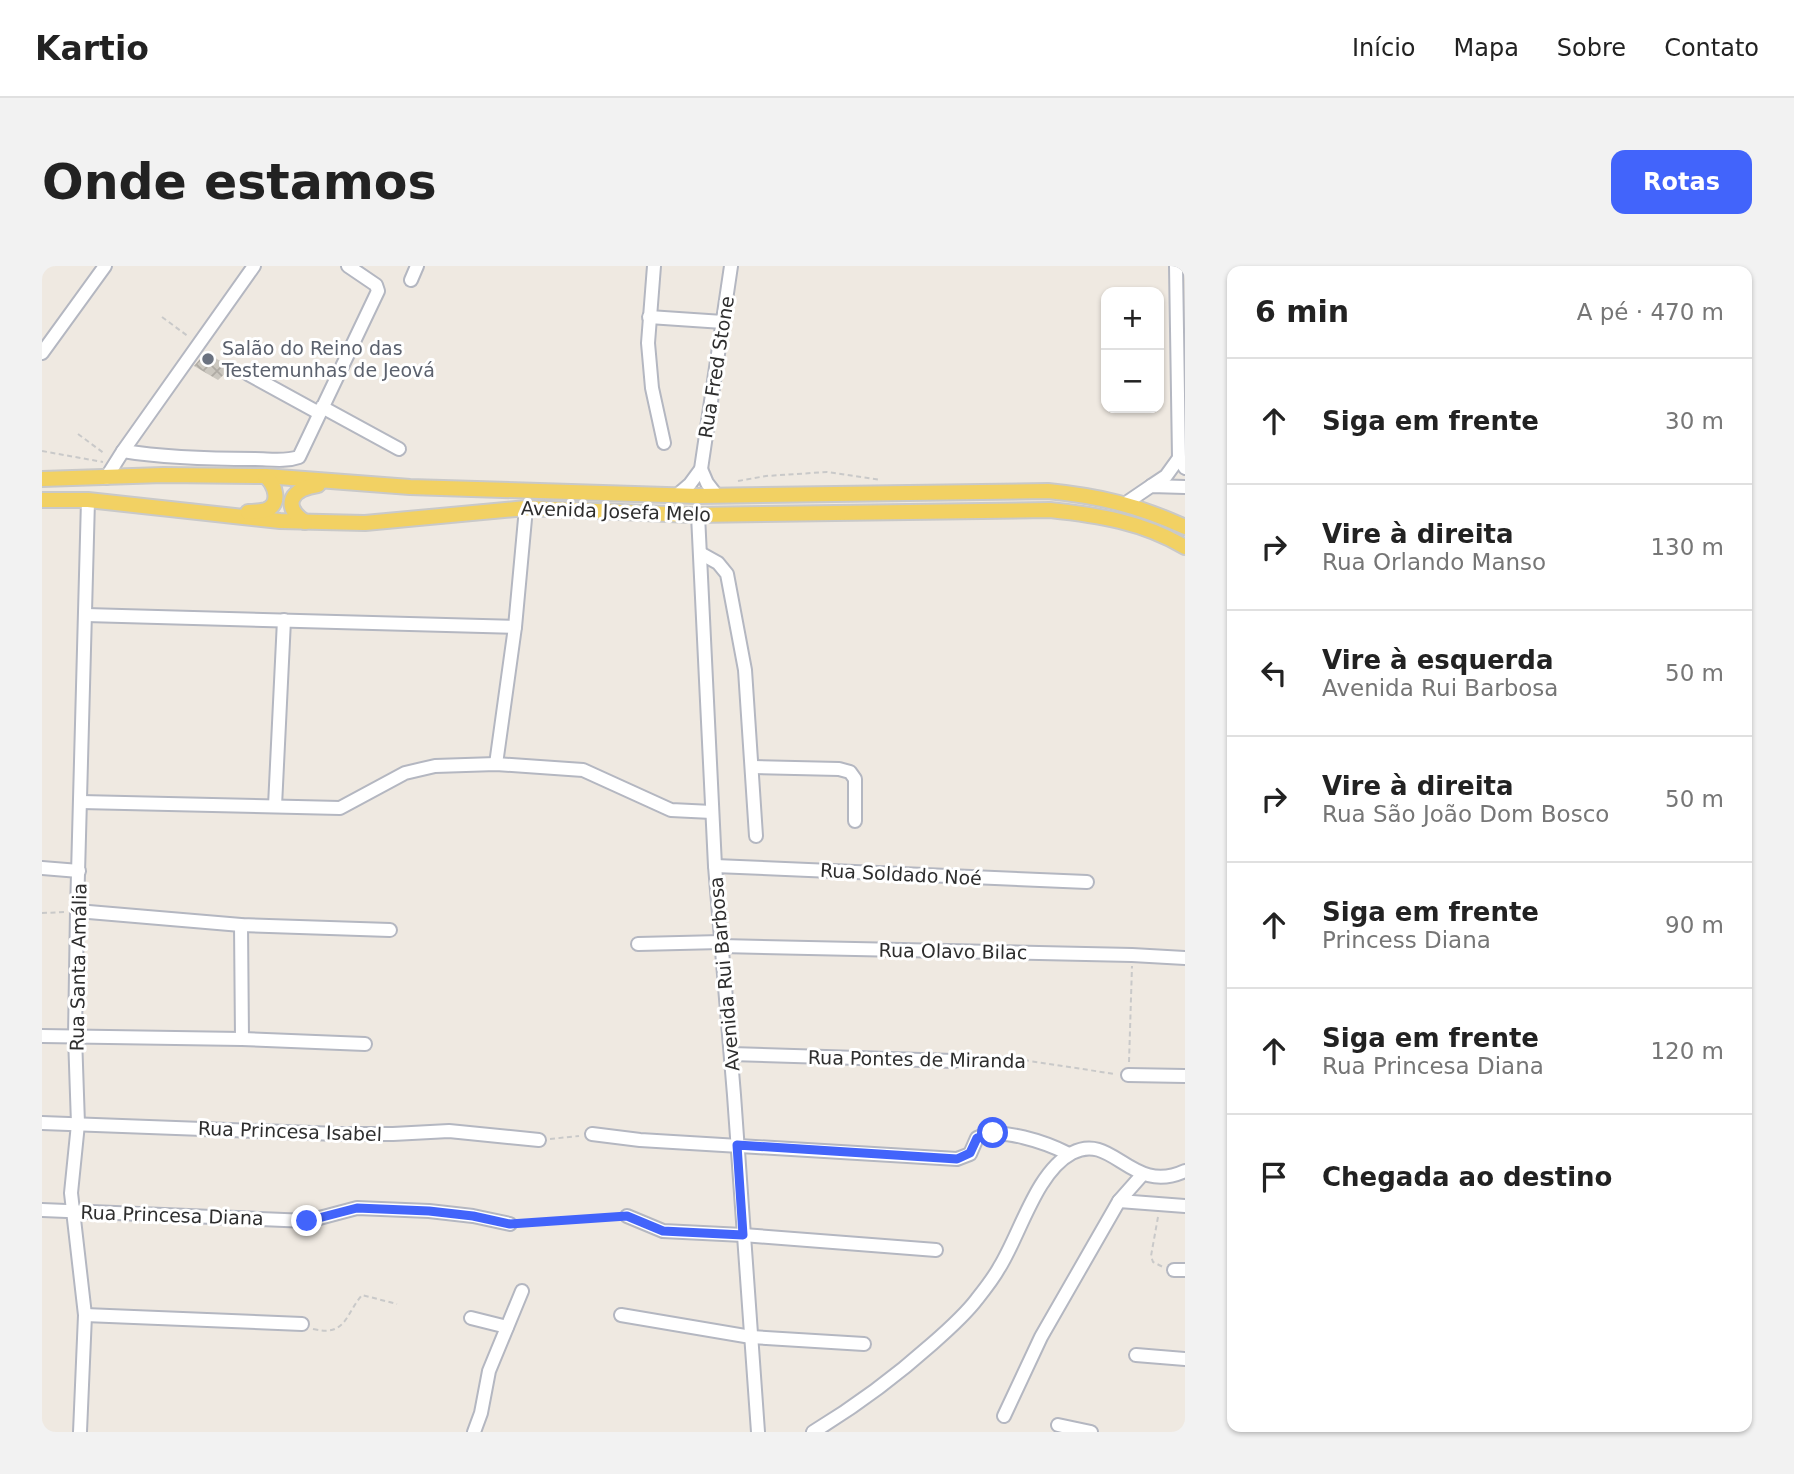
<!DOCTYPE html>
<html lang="pt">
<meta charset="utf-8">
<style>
body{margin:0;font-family:"DejaVu Sans",sans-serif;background:#f2f2f2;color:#222}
.controls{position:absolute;right:21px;top:21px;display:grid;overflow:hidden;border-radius:14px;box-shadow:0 2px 5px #0004}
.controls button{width:63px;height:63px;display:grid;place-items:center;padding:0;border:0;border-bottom:2px solid #e0e0e0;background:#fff;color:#222;font:35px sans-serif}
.stop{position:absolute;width:21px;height:21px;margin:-16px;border:5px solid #4264fb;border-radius:50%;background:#fff}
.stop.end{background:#4264fb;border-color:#fff;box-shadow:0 2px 7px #0008}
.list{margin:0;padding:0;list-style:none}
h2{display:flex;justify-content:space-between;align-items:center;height:91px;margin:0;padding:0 28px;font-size:30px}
h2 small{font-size:23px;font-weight:400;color:#767676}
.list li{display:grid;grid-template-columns:46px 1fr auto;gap:21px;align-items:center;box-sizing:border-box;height:126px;padding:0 28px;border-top:2px solid #e0e0e0}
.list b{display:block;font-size:26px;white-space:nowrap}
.list p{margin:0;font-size:23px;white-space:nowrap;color:#767676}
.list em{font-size:23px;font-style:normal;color:#767676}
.icon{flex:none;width:38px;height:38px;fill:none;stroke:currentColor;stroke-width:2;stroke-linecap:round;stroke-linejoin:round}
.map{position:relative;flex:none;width:1143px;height:1166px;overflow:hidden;border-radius:14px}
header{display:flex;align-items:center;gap:42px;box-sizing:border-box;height:98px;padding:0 35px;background:#fff;border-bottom:2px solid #e0e0e0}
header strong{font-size:33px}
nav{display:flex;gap:38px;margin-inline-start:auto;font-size:24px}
.intro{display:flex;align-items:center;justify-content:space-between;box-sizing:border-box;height:168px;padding:0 42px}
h1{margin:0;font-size:49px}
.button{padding:18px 32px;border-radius:14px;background:#4264fb;color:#fff;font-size:24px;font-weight:700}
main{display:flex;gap:42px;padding:0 42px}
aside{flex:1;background:#fff;border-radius:14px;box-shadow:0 2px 5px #0004}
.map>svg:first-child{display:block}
.building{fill:url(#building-cross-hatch)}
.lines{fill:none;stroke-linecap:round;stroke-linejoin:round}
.minor-casing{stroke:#b4b7c1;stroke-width:16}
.major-casing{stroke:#c9c9c9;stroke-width:18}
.path{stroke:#c9c9c9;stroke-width:2;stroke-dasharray:5 3.5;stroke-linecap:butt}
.minor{stroke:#fff;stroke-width:12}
.major{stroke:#f2d163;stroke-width:14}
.route{stroke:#4264fb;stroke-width:9}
.worship-dot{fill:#6b7280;stroke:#fff;stroke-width:2.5}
.labels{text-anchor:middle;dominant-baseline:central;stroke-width:6;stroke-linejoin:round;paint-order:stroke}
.worship-label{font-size:19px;fill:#5b616d;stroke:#fff;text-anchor:start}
.street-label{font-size:19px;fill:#2e2e2e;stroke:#fff}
</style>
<header>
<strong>Kartio</strong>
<nav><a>Início</a><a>Mapa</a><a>Sobre</a><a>Contato</a></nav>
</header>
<div class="intro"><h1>Onde estamos</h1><a class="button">Rotas</a></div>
<main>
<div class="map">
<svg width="1143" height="1166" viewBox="0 0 1143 1166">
<defs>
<pattern id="building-cross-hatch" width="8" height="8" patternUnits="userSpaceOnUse" patternTransform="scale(1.75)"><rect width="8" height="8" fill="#cbc7bf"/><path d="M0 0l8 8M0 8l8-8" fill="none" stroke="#afaba4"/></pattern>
</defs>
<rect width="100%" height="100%" fill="#efe9e1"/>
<!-- building -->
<path class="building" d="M164,86L189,102L176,114L152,100Z"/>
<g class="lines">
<defs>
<g id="minor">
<path d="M612,0L606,77L610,122L622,177"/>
<path d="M1134,0L1137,192L1143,202"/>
<path d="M369,14L375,0"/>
<path d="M607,51L681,56"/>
<path d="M0,87L63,0"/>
<path d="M206,108L277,147"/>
<path d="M280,141L357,183"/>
<path d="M81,185C124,192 169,193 213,193C227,193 243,196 257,191L336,25L334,19L306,0"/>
<path d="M659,203L665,217L675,230"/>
<path d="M64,212L81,185L212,0"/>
<path d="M1109,220L1124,210L1137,192"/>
<path d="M634,230L648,218L659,203L689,0"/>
<path d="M1084,237L1109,220L1143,221"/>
<path d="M656,249L673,600L692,829L716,1166"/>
<path d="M658,287L676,297L685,308L703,404L714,570"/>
<path d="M44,349L473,361"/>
<path d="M454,498L473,361L484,242"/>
<path d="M710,501L797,503L808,506L813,513V555"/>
<path d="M39,536L298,542L363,507L393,500L454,498L541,504L629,544L670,546"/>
<path d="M233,540L242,354"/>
<path d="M673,600L1045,616"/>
<path d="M0,602L37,605"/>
<path d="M35,645L199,659L348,664"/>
<path d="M199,659L200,773"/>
<path d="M596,678L679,676"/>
<path d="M679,680L1090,689L1143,692"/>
<path d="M0,770L200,773L323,778"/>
<path d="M689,788L912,795"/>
<path d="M1086,809L1143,810"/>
<path d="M0,857L296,868H351L407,865L497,874"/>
<path d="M550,868L598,874L915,893L928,888L935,872C959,860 1005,877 1027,888"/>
<path d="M1077,935L1143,940"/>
<path d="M0,944L266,955L315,942L387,945L431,950L468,958"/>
<path d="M585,950L621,965L701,969L894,984"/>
<path d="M1132,1004H1143"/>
<path d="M43,1049L260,1058"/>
<path d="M579,1049L709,1071L822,1078"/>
<path d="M429,1052L465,1061"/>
<path d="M1094,1089L1143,1093"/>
<path d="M962,1150L999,1071L1077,935L1100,909"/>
<path d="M1016,1159L1049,1166"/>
<path d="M38,1166L43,1049L29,927L36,858L33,770L35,645L46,234"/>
<path d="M432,1166L439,1147L447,1105L480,1025"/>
<path d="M771,1166C814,1140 853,1111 890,1078C906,1064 923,1049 935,1033C943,1023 951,1013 957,1002C978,969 994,906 1030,887C1071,865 1089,930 1143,905"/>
</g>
<g id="major">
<path d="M0,213L121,209L223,210L368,221L656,230L1006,225C1056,230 1096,239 1143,261"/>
<path d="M0,234H46L238,255L323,257L484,242L650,249L1008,244C1056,249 1101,256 1143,281"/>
<path d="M206,246C212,246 219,245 224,244C240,238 233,218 223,210"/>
<path d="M263,256C238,239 251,222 276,219"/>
</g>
</defs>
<!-- minor casing -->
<use href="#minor" class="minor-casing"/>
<!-- major casing -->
<use href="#major" class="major-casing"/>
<!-- path -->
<g class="path">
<path d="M120,51L147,71"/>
<path d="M36,168L63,188"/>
<path d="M0,185L61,196"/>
<path d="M696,215L724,210L785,206L839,214"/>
<path d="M0,647L23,646"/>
<path d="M923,794L955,790L1073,808"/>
<path d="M1087,796L1090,700"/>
<path d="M508,873L537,870"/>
<path d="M1116,951L1109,990L1111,996L1121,1001"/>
<path d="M479,957L571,950"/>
<path d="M271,1063C304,1071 303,1049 320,1029L355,1038"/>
</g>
<!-- minor -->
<use href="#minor" class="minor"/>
<!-- major -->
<use href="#major" class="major"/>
</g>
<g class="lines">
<!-- route -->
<path class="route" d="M265,955L315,942L387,945L431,950L468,958L585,950L621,965L701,969L695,879L915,893L928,887L935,872L951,867"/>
</g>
<!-- markers -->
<circle class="worship-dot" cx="166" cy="93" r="7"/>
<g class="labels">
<!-- worship labels -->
<g class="worship-label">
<text x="180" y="82">Salão do Reino das<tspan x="180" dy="22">Testemunhas de Jeová</tspan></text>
</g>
<!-- street labels -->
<g class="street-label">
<text transform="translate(674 101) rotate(-81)">Rua Fred Stone</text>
<text transform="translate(574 245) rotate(2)">Avenida Josefa Melo</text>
<text transform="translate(859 608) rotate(3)">Rua Soldado Noé</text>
<text transform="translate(911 685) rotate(1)">Rua Olavo Bilac</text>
<text transform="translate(36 701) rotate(-89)">Rua Santa Amália</text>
<text transform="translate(682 708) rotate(-95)">Avenida Rui Barbosa</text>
<text transform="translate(875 793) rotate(1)">Rua Pontes de Miranda</text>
<text transform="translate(248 865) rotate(2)">Rua Princesa Isabel</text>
<text transform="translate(130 949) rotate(2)">Rua Princesa Diana</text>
</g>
</g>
</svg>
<div class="controls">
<button>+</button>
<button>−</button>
</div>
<div class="stop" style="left:951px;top:867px"></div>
<div class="stop end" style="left:265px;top:955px"></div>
</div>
<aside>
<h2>6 min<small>A pé · 470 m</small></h2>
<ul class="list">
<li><svg class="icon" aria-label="ahead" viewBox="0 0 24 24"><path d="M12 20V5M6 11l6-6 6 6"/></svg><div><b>Siga em frente</b></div><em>30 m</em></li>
<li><svg class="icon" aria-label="right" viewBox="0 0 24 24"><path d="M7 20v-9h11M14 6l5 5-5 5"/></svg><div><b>Vire à direita</b><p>Rua Orlando Manso</p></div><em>130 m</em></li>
<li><svg class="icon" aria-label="left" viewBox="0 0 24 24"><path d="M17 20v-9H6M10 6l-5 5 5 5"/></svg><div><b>Vire à esquerda</b><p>Avenida Rui Barbosa</p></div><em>50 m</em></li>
<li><svg class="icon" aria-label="right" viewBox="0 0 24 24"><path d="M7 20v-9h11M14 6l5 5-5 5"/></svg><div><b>Vire à direita</b><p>Rua São João Dom Bosco</p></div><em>50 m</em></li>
<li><svg class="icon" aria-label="ahead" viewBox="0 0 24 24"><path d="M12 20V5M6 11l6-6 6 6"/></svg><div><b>Siga em frente</b><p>Princess Diana</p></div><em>90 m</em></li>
<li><svg class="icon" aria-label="ahead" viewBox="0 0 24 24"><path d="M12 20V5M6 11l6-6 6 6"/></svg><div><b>Siga em frente</b><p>Rua Princesa Diana</p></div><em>120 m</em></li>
<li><svg class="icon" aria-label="arrive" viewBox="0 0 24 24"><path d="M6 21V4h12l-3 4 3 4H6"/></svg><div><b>Chegada ao destino</b></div></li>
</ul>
</aside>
</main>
